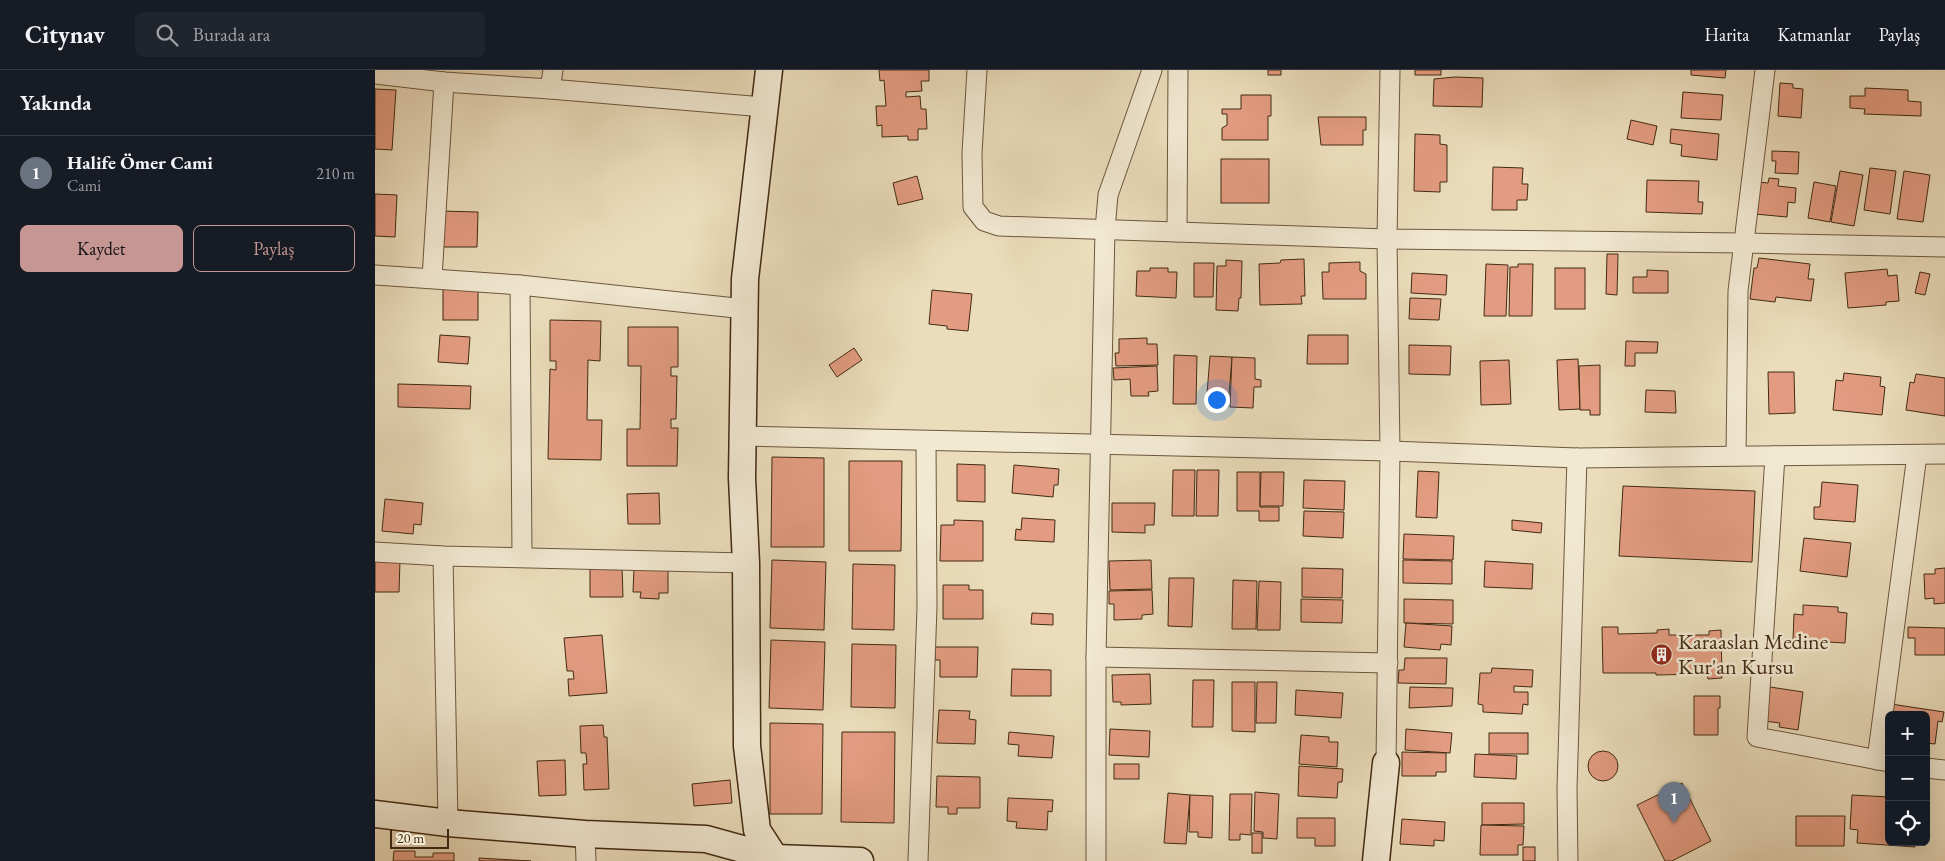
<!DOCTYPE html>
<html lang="tr">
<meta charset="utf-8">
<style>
body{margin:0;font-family:"EB Garamond",serif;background:#20242c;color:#f1f3f6}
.controls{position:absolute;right:15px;bottom:15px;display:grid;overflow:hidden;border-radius:8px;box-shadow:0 5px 20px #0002}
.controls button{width:45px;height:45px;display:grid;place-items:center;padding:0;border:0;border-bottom:1px solid #363941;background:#171b24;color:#f1f3f6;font:25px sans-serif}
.scale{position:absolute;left:15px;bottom:12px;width:59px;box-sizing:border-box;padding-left:5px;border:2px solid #422a12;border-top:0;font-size:14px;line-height:18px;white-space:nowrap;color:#422a12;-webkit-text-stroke:4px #f2e9d3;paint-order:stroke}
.you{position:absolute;left:841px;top:329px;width:18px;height:18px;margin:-12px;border:4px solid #fff;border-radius:50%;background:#1a73e8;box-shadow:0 0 0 8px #1a73e833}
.badge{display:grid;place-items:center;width:32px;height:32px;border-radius:50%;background:#c59692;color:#fff;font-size:16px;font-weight:700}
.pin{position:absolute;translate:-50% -41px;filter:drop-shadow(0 1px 2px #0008)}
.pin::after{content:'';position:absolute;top:26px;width:18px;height:15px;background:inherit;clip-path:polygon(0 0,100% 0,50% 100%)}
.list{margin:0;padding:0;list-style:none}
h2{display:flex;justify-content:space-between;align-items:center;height:65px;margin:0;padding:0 20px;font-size:21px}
h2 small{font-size:16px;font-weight:400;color:#9ea1a6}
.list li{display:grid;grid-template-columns:32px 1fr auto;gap:15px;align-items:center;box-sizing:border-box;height:75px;padding:0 20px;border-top:1px solid #363941}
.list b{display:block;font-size:19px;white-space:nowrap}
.list p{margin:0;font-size:16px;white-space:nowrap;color:#9ea1a6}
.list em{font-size:16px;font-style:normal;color:#9ea1a6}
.actions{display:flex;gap:10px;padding:15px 20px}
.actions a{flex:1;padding:11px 0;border:1px solid #c59692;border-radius:8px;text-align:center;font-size:18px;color:#c59692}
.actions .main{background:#c59692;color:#111}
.icon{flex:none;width:28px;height:28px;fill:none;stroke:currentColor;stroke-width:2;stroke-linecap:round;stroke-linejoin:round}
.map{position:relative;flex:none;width:1570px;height:791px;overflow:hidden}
header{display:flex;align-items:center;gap:30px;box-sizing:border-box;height:70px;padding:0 25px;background:#171b24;border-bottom:1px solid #363941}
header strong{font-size:24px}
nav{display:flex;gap:28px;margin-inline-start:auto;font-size:18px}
.search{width:350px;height:45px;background:#20242c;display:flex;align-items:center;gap:12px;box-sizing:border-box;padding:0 18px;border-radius:8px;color:#9ea1a6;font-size:19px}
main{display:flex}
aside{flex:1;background:#171b24}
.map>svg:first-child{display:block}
.building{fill:#e39c81;stroke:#422a12}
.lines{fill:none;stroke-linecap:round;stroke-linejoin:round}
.street-casing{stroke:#6c573c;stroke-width:21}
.secondary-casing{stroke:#422a12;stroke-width:29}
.street{stroke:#f2e9d3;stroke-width:19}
.secondary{stroke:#f2e9d3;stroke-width:26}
.labels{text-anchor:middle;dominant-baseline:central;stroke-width:5;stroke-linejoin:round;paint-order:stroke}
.poi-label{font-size:22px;fill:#422a12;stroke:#f2e9d3;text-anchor:start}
</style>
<header>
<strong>Citynav</strong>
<div class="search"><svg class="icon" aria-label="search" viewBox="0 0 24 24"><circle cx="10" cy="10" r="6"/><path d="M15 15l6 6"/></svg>Burada ara</div>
<nav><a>Harita</a><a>Katmanlar</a><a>Paylaş</a></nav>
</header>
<main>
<aside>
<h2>Yakında<small></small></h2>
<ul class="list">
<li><span class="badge" style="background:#6b7280">1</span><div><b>Halife Ömer Cami</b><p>Cami</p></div><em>210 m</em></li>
</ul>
<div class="actions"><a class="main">Kaydet</a><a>Paylaş</a></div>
</aside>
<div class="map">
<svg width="1570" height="791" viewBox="0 0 1570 791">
<rect width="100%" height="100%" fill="#ebddbc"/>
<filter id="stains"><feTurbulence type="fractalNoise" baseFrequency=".004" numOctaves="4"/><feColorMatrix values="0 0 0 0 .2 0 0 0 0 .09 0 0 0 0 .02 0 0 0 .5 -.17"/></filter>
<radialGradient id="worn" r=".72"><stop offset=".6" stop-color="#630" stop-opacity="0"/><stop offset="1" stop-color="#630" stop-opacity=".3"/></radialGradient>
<!-- building -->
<g class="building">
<path d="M504,0H554V11H546L547,21L531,22V27L545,26L546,39H551L552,59H543V70H533V66L507,67V55L502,56L501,36H511L509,10L505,11Z"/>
<rect x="893" y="0" width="13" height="5"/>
<rect x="1040" y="0" width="26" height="5"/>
<path d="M1316,0H1351L1350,8L1316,5Z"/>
<path d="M1080,7L1108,8L1107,37L1058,36L1059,9Z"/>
<path d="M1405,13L1418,14V18L1428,19L1426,48L1403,46Z"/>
<path d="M1490,18L1533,20V31L1546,32V46L1489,44L1490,39L1475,38V26H1490Z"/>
<path d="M0,19L21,20L17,80L0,79Z"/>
<path d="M1308,22L1348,25L1346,50L1306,48Z"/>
<path d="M866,25H896V46H893V70H847V58L852,55V44H847V39H866Z"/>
<path d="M943,47H991V60H988V75H946Z"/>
<path d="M1256,50L1282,56L1278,75L1252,69Z"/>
<path d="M1296,59L1344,64L1342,90L1306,86L1307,75L1295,73Z"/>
<path d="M1040,64L1065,65V74L1072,75V112H1065V122L1039,121Z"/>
<path d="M1397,81L1424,82L1423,104L1400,103L1401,91H1397Z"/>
<rect x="846" y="89" width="48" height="44"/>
<path d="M1118,97L1148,98L1147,114H1153L1152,130H1142V140H1117Z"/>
<path d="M1495,98L1521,101L1515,144L1489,140Z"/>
<path d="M1465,101L1488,105L1479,156L1456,152Z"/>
<path d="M1529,101L1555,105L1548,152L1522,149Z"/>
<path d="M542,106L548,129L523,135L518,113Z"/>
<path d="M1394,108L1404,109L1403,116L1421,118L1420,133L1413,132L1412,147L1380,144L1383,112L1393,113Z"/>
<path d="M1272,110L1324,111L1323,132H1328L1327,144L1271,142Z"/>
<path d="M1439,112L1461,116L1455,152L1433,148Z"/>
<path d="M0,124L22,125L20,167L0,166Z"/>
<path d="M66,141L103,142L102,177H65Z"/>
<path d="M1232,184H1243L1242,225L1231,224Z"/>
<path d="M1384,188L1435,194L1433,209H1439L1436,231L1401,227L1400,232L1375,229L1379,198H1382Z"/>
<path d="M929,189L930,226H926L927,234L885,235L884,194L905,193L906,190Z"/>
<path d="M851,190L867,191L866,228H864L863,241L841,240L842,196H851Z"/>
<path d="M985,192V201L991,204V229H948L947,202H954V193Z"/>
<path d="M819,193H839L838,227H819Z"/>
<path d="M1111,194L1133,195L1131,246H1109Z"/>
<path d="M1143,194H1158L1157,246H1134L1135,197H1143Z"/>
<path d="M775,198H793V202H802L801,228L761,226L762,201H775Z"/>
<rect x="1180" y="198" width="30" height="41"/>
<path d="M1512,199L1513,206L1522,205L1524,231L1511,232V235L1473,238L1470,203Z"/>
<path d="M1272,200L1293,201V223H1258V207H1272Z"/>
<path d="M1545,202L1555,204L1550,225L1540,223Z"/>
<path d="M1037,203L1072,205L1071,225L1036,223Z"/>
<rect x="68" y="219" width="35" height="31"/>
<path d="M557,220L597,224L593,261L572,259V256L554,254Z"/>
<path d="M1035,228L1066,229L1064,250L1034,249Z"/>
<path d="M175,250L226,251L225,291L213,290L212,350H227L226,390L173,389L175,299L181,300V291H175Z"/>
<path d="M253,257H303V297H296V306H302L301,349H296V358H303L302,396H252V359H265L266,296H253Z"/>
<path d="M65,265L95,267L93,294L63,292Z"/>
<path d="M933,265H973V294H932Z"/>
<path d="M772,268V274H782L783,295L741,296L740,283H744V269Z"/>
<path d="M1251,271L1283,272L1282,283H1260V296H1250Z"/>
<path d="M1034,275L1076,276L1075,305L1034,304Z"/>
<path d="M479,278L487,290L462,307L454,295Z"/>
<path d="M799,285L822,286L821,334H798Z"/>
<path d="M835,286L857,287L853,337L831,336Z"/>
<path d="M857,287L880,288V309L886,310V317H879L878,338L855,337Z"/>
<path d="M1203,289L1205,339L1184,340L1182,290Z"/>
<path d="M1134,290L1136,334L1106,335L1105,291Z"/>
<path d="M1225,295V345H1215V340H1205L1204,296Z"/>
<path d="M782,296L783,321L773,322L774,326H756L755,309L739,310L738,298Z"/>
<path d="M1393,302H1419L1420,343L1394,344Z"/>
<path d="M1469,303L1506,307L1505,316L1510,317L1507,345L1458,340L1461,310L1468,311Z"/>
<path d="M1541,304L1570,308V346L1531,340L1535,312L1539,313Z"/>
<path d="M23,314L96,316L95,339L23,337Z"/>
<path d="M1271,320L1300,321L1301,343L1270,342Z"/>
<path d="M397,387L449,388V477H396Z"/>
<path d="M474,391H527L526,481H474Z"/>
<path d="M582,394L610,395V432L582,431Z"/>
<path d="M639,395L684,399L683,415H679L678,427L637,423Z"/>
<path d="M798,400H820L819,446H797Z"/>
<path d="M822,400H844L843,446H821Z"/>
<path d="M1043,401L1064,402L1062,448L1041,447Z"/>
<path d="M862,402H885V437H904V451H884V441H862Z"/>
<path d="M886,402H909L908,436H885Z"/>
<path d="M929,410L970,411L969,440L928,438Z"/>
<path d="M1447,412L1483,415L1480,452L1439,449V437H1445Z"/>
<path d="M1248,416L1380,421L1377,492L1244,486Z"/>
<path d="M284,423L285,454H253L252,424Z"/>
<path d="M10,429L48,433L46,455L39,454L38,464L7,461Z"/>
<path d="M737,433H780L779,455H770V463L737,462Z"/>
<path d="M929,441L969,442L968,468L928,466Z"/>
<path d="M647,448L680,450L679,472L640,470L641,459L646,460Z"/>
<path d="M579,450L608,451V491H565L566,455H579Z"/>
<path d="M1137,450L1167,453L1166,463L1137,460Z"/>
<path d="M1029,464L1079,466L1078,490L1028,489Z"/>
<path d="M1429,468L1476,473L1472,507L1425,501Z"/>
<path d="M0,489L25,490L24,522H0Z"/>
<path d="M397,490L451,492L449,560L395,558Z"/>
<path d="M776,490L777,519L735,520L734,491Z"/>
<path d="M1028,490L1077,491V514L1028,513Z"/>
<path d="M1110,491L1158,494L1157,519L1109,517Z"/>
<path d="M478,494L520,495L519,560L477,559Z"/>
<path d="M247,496L248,527H215V497Z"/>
<path d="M259,498L293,499V523H284V529L265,528L266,522H258Z"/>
<path d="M927,498L968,499L967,528L927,527Z"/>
<path d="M1570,498V533L1559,534V528L1550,529L1549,504H1560V499Z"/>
<path d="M794,508H819L817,557L793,556Z"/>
<path d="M858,510L882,511L881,559H857Z"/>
<path d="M884,511L906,512L905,560H882Z"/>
<path d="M568,515H594V520H608V549H568Z"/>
<path d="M777,520L778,544L767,545V549L739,550V534H734V521Z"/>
<path d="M926,529L968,530L967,553L926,552Z"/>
<path d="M1029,529L1078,530V554L1029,553Z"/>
<path d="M1428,535L1463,537V542L1472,543L1470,573L1418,570L1419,544L1428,545Z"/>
<path d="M657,543L678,544V555L656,554Z"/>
<path d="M1031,553L1077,556L1076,575L1066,574L1065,580L1029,577Z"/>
<path d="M1227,557H1243V564L1282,563V560L1294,559V565H1334V561L1346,560L1347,608L1333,609L1332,604L1281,605V603H1228Z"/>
<path d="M1533,557L1570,558V585H1540V568H1533Z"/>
<path d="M227,565L232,623L194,626L193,609H199L198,601H192L189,568Z"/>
<path d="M396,570L450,572L448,640L394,638Z"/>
<path d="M477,574L521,575L520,638L476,637Z"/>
<path d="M560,577H603L602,607H565V590H560Z"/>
<path d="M1030,588H1072L1071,614L1023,613L1024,600H1029Z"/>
<path d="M1117,598L1158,600L1157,617L1139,616V622H1153V635L1148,634L1147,644L1108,642V635L1103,634L1105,603H1116Z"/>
<path d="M637,599L676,600V626H636Z"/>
<path d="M775,604L776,634L746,635V632H738L737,605Z"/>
<path d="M818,610H839L838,657H817Z"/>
<path d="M857,612H880V662L857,661Z"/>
<path d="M882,612H902L901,653H881Z"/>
<path d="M1035,617L1078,618L1077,636L1034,638Z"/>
<path d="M1395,617L1428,622L1423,660L1404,657L1405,653L1389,651Z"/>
<path d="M921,620L968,623L966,648L920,645Z"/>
<path d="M1319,626H1345V638H1343V665H1319Z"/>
<path d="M1516,634L1569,642L1567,652L1563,651L1560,674L1551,673V645H1515Z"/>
<path d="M564,640L595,641L594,649L601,650L600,674L562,673Z"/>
<path d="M395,653L448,654L447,744H395Z"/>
<path d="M228,655L229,667H232L234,719L209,720L208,694H212L211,683H206L205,656Z"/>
<path d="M735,659L775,661L774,687L734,685Z"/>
<path d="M1031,659L1077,663L1075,683L1030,680Z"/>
<path d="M467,662H520L519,753L466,752Z"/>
<path d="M634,662L679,666L677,688L643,686L644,675L633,674Z"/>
<rect x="1114" y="663" width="39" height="21"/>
<path d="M926,665L954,667V672H963L962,697L924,694Z"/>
<circle cx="1228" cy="696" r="15"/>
<path d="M1027,682L1071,683V702H1061V706H1027Z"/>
<path d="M1100,684L1142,686L1141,709L1099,707Z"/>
<path d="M190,690L191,725L164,726L162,691Z"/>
<rect x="739" y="694" width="25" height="15"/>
<path d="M924,696L968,699L967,712H963L962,728L923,726Z"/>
<path d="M562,706L605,707V738H582V744H573V737H561Z"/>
<path d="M355,710L357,733L319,736L317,714Z"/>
<path d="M1307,713L1336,771L1297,791H1290L1262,735Z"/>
<path d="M880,722L904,724L902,769L888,768V762L879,761Z"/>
<path d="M793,723L815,725L811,774L789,773Z"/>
<path d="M855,724H877L876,765L865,764V770H854Z"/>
<path d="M815,725L838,726L837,768L823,767V762H814Z"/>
<path d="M1477,725L1514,727V772H1540V777L1482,773L1483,760L1475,759Z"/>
<path d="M633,728L678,730L677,742L673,741L672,760L641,758L642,752L632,751Z"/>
<path d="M1107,733H1149V754L1107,755Z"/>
<path d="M1421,746H1470L1469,776H1421Z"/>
<path d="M922,748H960V776H940V768H922Z"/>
<path d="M1027,749L1070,752L1069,771L1059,770V776L1025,774Z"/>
<path d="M1106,755L1149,756L1148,775H1143V785H1105Z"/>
<rect x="877" y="763" width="10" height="20"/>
<rect x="1148" y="777" width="12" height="14"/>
<path d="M19,781H40V787H58V783H79V791H18Z"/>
<path d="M104,788L156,791H104Z"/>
</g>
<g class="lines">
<defs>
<g id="street">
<path d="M602,0L597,83L598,137L609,151L624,156L1012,169L1369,173L1570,177"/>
<path d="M0,4L69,12L175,19L389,37"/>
<path d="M175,19L178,0"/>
<path d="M802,162L803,0"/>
<path d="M0,205L145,215L370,239"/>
<path d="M57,208L69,12"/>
<path d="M145,215L147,487"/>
<path d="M368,366L1015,381L1202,388L1570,384"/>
<path d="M1361,386L1363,221L1390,0"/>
<path d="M1400,386L1382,667L1514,692"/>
<path d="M0,482L68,486L371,493"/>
<path d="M68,486L73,753"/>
<path d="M721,587L1013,593"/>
<path d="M1502,690L1542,385"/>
<path d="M1011,693L1015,381L1012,169L1015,0"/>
<path d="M1551,698L1570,700"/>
<path d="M210,764L211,791"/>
<path d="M543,791L552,537L551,371"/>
<path d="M721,791V587L730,160L733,125L777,0"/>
<path d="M1193,791L1192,719L1202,388"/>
</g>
<g id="secondary">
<path d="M394,0L370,209L367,408L371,493L372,676L382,760L402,791"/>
<path d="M0,744L73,753L210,764L331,769L400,788L485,791"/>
<path d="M1001,791L1011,693"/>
</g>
</defs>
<!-- street casing -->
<use href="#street" class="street-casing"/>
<!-- secondary casing -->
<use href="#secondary" class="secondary-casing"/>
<!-- street -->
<use href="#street" class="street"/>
<!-- secondary -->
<use href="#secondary" class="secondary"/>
</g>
<!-- icons -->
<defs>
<symbol id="building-disc" viewBox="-11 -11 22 22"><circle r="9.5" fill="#8f2418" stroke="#f2e9d3"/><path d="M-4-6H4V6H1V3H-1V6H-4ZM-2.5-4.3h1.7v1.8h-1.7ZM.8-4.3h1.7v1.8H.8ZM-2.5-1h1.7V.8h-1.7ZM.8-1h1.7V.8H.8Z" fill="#fff"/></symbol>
</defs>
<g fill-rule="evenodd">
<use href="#building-disc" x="1274" y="572" width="25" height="25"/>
</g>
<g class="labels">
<!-- poi labels -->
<g class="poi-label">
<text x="1303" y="571">Karaaslan Medine<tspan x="1303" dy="25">Kur'an Kursu</tspan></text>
</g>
</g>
<rect width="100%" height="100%" filter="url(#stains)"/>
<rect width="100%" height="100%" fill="url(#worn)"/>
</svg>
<div class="controls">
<button>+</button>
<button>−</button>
<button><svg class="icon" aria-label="locate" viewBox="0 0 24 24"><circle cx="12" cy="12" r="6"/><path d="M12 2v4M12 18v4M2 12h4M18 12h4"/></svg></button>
</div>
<div class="scale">20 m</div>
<div class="you"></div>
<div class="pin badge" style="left:1299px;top:753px;background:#6b7280">1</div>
</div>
</main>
